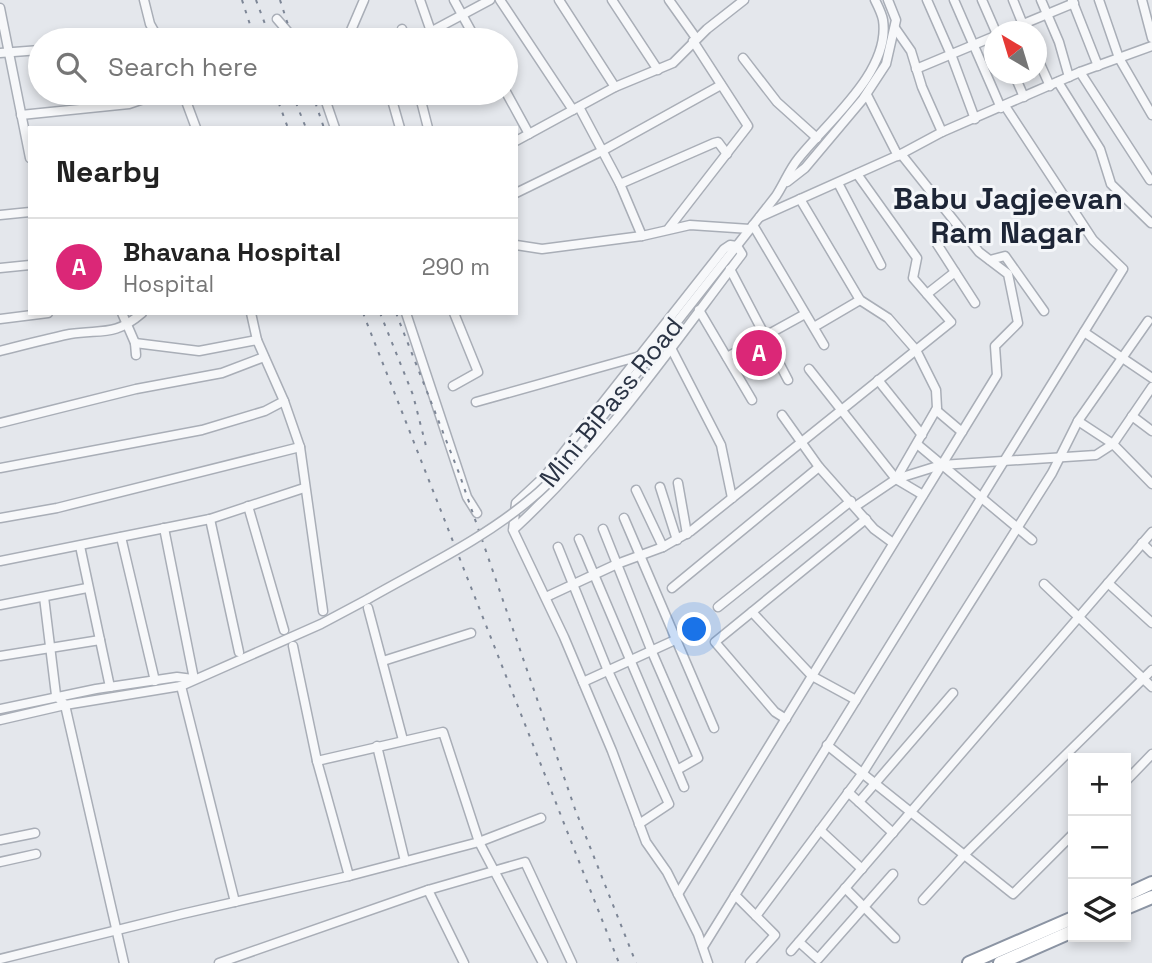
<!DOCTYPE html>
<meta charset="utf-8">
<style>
body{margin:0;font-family:"Space Grotesk",sans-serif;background:#f2f2f2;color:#222}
.controls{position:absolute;right:21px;bottom:21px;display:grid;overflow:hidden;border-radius:0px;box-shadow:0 4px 10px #0003}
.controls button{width:63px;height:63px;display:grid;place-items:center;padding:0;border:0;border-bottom:2px solid #e0e0e0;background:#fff;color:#222;font:35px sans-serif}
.compass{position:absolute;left:984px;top:21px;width:63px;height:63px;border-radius:50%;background:#fff;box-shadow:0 4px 10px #0003;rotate:322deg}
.you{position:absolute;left:695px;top:630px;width:24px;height:24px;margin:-18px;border:5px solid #fff;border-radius:50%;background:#1a73e8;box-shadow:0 0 0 10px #1a73e833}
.badge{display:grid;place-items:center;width:46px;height:46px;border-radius:50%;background:#db2777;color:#fff;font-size:23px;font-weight:700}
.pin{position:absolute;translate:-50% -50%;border:4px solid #fff;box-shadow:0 2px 7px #0006}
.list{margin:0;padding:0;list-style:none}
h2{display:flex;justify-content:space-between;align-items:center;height:91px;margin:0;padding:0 28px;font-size:30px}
h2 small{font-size:23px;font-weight:400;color:#767676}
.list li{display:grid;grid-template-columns:46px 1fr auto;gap:21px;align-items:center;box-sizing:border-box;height:98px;padding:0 28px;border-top:2px solid #e0e0e0}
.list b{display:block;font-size:26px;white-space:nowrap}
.list p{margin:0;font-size:23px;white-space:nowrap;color:#767676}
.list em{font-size:23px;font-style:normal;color:#767676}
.icon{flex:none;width:38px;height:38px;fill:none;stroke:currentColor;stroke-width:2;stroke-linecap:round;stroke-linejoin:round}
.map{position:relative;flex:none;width:1152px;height:963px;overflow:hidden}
.search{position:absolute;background:#fff;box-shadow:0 4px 10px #0003;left:28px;top:28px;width:490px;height:77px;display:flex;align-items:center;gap:18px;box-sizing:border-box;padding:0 24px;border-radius:38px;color:#767676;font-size:26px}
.panel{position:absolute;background:#fff;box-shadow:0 4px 10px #0003;left:28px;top:126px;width:490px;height:189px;border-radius:0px}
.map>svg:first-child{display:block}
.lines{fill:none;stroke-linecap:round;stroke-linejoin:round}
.minor-casing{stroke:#a9aeb7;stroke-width:11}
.highway-casing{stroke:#8b94a3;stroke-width:16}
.minor{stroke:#f7f8fa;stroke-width:8}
.highway{stroke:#fff;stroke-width:12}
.rail{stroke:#7d8696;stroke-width:2;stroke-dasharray:3.5 7;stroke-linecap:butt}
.minor-bridge-casing{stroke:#a9aeb7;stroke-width:11;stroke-linecap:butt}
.minor-bridge{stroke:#f7f8fa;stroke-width:8}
.labels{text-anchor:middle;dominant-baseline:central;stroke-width:6;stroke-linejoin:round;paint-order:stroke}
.street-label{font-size:26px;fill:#2b3445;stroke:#f4f6f9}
.quarter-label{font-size:30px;font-weight:bold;fill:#1d2536;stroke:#f4f6f9}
</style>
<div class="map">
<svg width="1152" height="963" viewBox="0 0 1152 963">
<rect width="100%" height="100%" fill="#e4e7ec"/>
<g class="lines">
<defs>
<g id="minor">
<path d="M144,0L150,24L159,40"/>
<path d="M420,0L434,40"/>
<path d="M454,0L476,40"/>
<path d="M500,0L573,110"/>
<path d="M559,0L615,87"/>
<path d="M612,0L658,70"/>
<path d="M669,0L696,38"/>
<path d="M927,0L952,57L975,119"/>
<path d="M954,0L1001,108"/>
<path d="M982,0L996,32"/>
<path d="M1013,0L1026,32"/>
<path d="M1041,0L1059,42L1069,77"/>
<path d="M1072,0L1098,66"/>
<path d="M1099,0L1119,58L1152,115"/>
<path d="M1142,0L1152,38"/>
<path d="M0,8L30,158"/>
<path d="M277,19L295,40"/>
<path d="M402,29L405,40"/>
<path d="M432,31L490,0"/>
<path d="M1004,32L1074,3"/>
<path d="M360,40L349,35L364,0"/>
<path d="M0,53L40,50"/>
<path d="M1036,55L1050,86"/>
<path d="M743,58L777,102L817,138"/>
<path d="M916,69L995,36"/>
<path d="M1080,72L1150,180"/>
<path d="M1014,74L1024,97"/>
<path d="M1058,82L1100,149L1111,184L1151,223"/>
<path d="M506,92L529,134"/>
<path d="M183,93L196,128"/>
<path d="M323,93L335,128"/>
<path d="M390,93L400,128"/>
<path d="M419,93L428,128"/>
<path d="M867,95L898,156"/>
<path d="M579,107L620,184L642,236"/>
<path d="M21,115L129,104L161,93"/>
<path d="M942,132L1080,72L1152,46"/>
<path d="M516,141L615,87L673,63L707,29L744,0"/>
<path d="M787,182L805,168L863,99L886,64L896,20L888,0"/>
<path d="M838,183L881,265"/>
<path d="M620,184L714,143L718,142L727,154"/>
<path d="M516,193L602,151L721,85"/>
<path d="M800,199L860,300L888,318L916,350L936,390L937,408L896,479L856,506"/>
<path d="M0,215L30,212"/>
<path d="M760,217L901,154L942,132L922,87L911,51L895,28"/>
<path d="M753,225L824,345"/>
<path d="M669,228L748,126L693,41"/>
<path d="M937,244L975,303"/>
<path d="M516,245L542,249L642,236L690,225L750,229"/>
<path d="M990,260L1005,256L1044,311"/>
<path d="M0,268L30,265"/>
<path d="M730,269L788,380"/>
<path d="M927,294L955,272"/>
<path d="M699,310L752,400"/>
<path d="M122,313L135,343L136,355"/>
<path d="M251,313L257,340"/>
<path d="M406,313L467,497L477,513"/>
<path d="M0,319L48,313"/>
<path d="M814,327L860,300"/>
<path d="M1084,332L1152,378"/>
<path d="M135,343L199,351L257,340L284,401L300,447L323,611"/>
<path d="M671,348L721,445L732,498"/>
<path d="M0,351C23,345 46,339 70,334C102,329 114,337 142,313"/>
<path d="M727,357L805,314"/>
<path d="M809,369L896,479L923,495"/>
<path d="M878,380L922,435"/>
<path d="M453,386L478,372L454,313"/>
<path d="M476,402L640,356"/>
<path d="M936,410L962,432"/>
<path d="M782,415L819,467L874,529L893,543"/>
<path d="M1132,416L1152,431"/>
<path d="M1078,421L1113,444L1152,387"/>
<path d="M0,423L136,389L222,373L264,357"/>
<path d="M587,436L776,196C784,184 789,170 798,159C826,123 891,72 883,20C882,14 878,6 875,0"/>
<path d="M917,444L1032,540"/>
<path d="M0,468L202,430L265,411L284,401"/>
<path d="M896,479L941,465L1096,455L1113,444L1152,484"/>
<path d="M678,483L687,534"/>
<path d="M660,487L677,540"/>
<path d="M636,490L663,547"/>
<path d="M248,506L284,630"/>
<path d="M0,518L57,508L300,447"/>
<path d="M624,518L714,728"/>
<path d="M210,519L239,652"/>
<path d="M164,528L194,679"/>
<path d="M603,529L652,652L698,758L677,770"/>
<path d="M513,530C601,449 670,349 742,254L737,246L730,245L724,249L545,476L516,503L513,530L564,637L612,751L646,842L667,872L698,934L708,963"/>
<path d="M121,537L155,681"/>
<path d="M579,539L684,787"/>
<path d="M1142,543L1152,553"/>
<path d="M80,546L110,687"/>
<path d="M558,547L608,671L669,804L639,824"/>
<path d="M0,561L210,519L304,488"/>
<path d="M1108,583L1152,623"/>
<path d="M1044,584L1152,687"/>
<path d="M672,588L819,467"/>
<path d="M44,597L56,695L65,705L124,963"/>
<path d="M546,597L617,564L663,547L691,531L951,322L913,278L917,258L857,174"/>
<path d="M0,605L87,588"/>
<path d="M718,607L851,501"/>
<path d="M368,608L403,740"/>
<path d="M752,612L812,676L856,700"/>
<path d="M293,646L317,761L349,876"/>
<path d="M0,656L100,640"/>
<path d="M383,661L471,633"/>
<path d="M583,682L675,640"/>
<path d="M181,686L235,902"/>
<path d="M0,709L96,689L177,677L193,679"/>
<path d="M786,719L775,712L715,642L866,519"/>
<path d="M0,720L65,705L181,686L321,624L368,599"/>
<path d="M827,745L1013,894L1073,834"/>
<path d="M377,746L405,861"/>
<path d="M317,761L443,732L479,842L543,963"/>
<path d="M1126,781L1152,754"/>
<path d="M848,792L893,833"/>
<path d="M859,802L953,693"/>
<path d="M820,830L862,869"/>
<path d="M0,840L35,833"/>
<path d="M0,862L36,854"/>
<path d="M845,888L895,938"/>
<path d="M428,890L464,963"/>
<path d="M678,894L997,375L995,346L1018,323L1008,274L979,252L901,154"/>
<path d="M735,895L775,935L750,963"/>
<path d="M923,900L965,854L1152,670"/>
<path d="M756,916L862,774L1052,473L1078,421L1148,321"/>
<path d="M799,942L818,959L893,874"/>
<path d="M703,947L1123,269L1093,240L1005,106"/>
<path d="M791,951L1152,532"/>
<path d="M0,959L182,914L349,876L479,842L541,818"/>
<path d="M219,963L428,890L525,862L572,963"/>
</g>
<g id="highway">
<path d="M1126,895L1152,883"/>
<path d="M1126,908L1152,897"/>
<path d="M969,963L1073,918"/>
<path d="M1000,963L1073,931"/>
</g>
</defs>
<!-- minor casing -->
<use href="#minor" class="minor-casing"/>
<!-- highway casing -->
<use href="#highway" class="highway-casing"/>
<!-- minor -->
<use href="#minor" class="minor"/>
<!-- highway -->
<use href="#highway" class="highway"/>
<!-- rail -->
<g class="rail">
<path d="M242,0L255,40"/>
<path d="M256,0L271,40"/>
<path d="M280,0L293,40"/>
<path d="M275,93L288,128"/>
<path d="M292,93L306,128"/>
<path d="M312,93L324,128"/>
<path d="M363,313L619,963"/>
<path d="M380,313L413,395L426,446"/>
<path d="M396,313L459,473L575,809L636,963"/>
</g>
<defs>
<path id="minor-bridge" d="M368,599C424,567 484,539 533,497C554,480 571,458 587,436"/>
</defs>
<!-- minor-bridge casing -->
<use href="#minor-bridge" class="minor-bridge-casing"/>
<!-- minor-bridge -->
<use href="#minor-bridge" class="minor-bridge"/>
</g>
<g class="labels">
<!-- street labels -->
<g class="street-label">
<text transform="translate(611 402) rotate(-51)">Mini BiPass Road</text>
</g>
<!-- quarter labels -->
<g class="quarter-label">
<text x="1008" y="198">Babu Jagjeevan<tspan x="1008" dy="34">Ram Nagar</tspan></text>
</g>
</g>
</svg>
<div class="controls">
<button>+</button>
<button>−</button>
<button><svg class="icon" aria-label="layers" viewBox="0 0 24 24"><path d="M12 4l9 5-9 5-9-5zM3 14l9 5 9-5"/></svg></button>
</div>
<svg class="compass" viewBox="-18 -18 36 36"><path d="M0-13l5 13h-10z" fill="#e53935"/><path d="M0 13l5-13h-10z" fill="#767676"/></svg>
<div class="you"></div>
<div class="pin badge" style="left:759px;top:353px">A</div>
<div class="search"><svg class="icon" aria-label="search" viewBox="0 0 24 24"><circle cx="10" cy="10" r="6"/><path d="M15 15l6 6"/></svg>Search here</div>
<section class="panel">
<h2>Nearby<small></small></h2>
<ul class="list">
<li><span class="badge">A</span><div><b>Bhavana Hospital</b><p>Hospital</p></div><em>290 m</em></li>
</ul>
</section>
</div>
